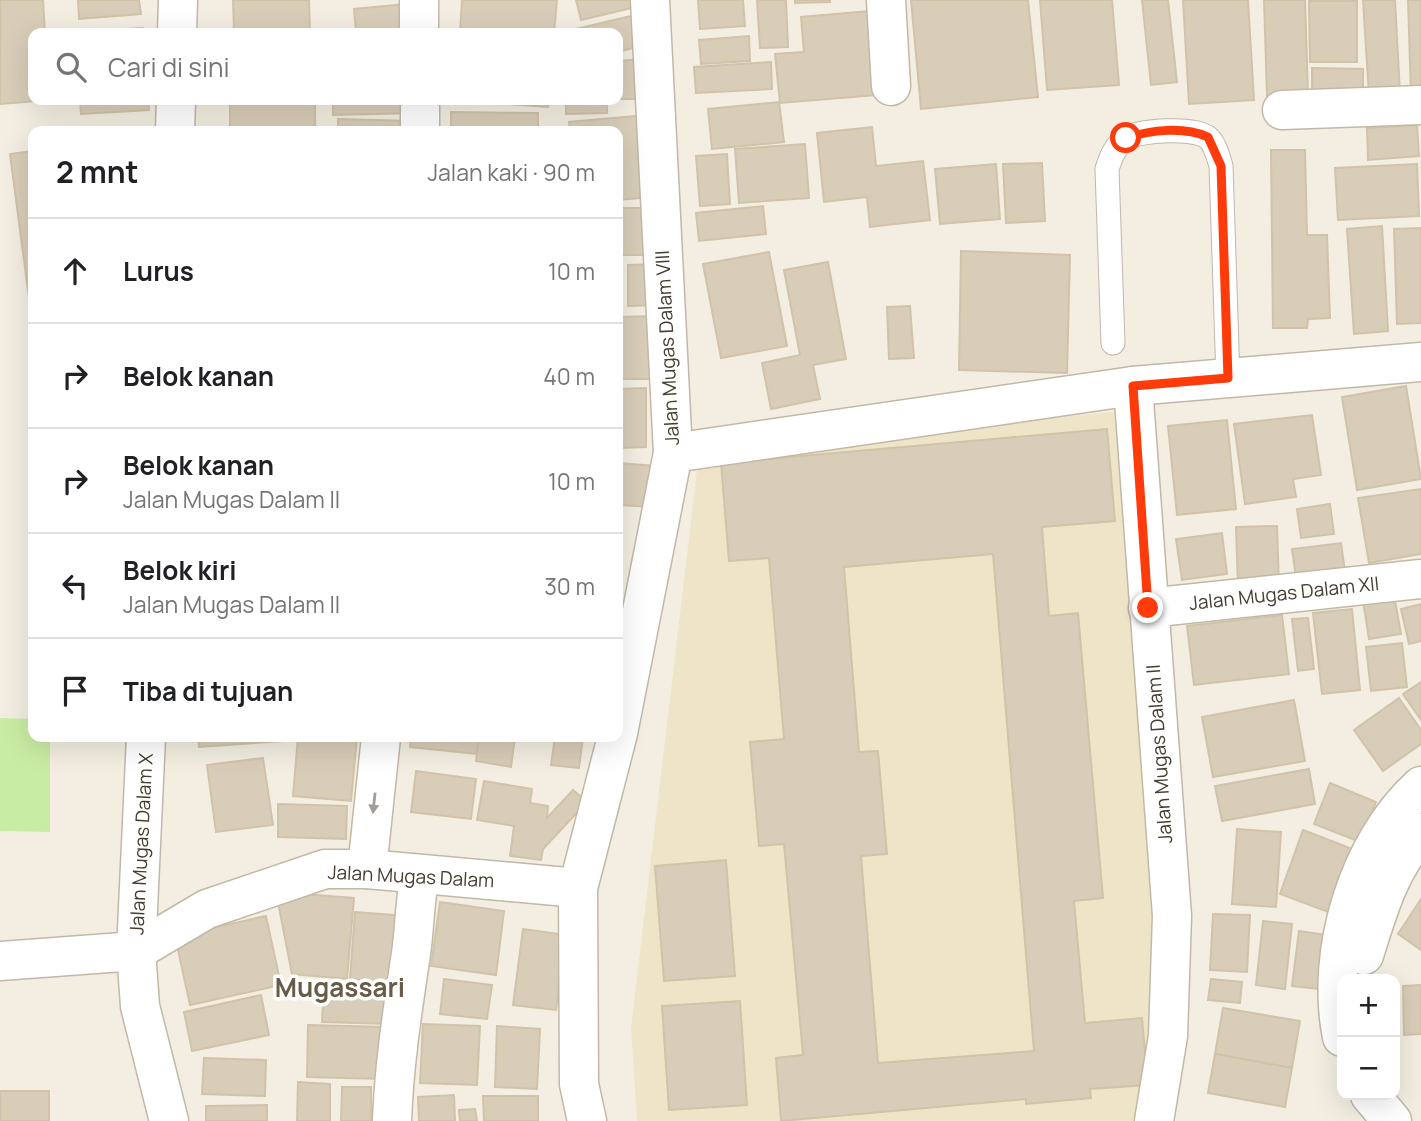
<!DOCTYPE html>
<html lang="id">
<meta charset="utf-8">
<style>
body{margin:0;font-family:Manrope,sans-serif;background:#f6f6f6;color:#202124}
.controls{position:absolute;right:21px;bottom:21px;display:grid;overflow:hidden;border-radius:14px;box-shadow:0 7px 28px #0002}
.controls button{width:63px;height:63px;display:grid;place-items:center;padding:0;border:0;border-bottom:2px solid #e0e0e0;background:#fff;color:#202124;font:35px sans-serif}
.stop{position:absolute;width:21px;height:21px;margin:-16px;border:5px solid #ff3b0b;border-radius:50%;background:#fff}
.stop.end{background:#ff3b0b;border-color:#fff;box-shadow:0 2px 7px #0008}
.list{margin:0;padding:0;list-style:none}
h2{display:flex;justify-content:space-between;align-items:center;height:91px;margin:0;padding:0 28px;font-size:30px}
h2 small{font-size:23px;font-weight:400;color:#757577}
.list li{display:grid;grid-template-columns:46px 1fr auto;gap:21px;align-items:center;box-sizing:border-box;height:105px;padding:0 28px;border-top:2px solid #e0e0e0}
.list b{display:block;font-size:26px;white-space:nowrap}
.list p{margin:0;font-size:23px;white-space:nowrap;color:#757577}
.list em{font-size:23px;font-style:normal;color:#757577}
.icon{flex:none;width:38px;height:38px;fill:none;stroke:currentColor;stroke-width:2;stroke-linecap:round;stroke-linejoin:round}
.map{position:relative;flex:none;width:1421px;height:1121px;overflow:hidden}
.search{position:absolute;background:#fff;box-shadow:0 7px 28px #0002;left:28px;top:28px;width:595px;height:77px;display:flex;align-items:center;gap:18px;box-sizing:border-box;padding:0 24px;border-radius:14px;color:#757577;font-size:26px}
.panel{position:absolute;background:#fff;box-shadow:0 7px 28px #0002;left:28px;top:126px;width:595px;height:616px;border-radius:14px}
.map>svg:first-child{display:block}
.education{fill:#eee5c9}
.green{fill:#c9eca4}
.building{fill:#d8cdb8;stroke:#d1c3a8;stroke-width:2;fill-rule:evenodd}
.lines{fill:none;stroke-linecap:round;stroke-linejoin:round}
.lane-casing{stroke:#c1b9a6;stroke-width:25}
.street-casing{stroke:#c1b9a6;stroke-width:41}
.lane{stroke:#fff;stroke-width:23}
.street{stroke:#fff;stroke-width:38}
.oneway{fill:#a29e98}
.route{stroke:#ff3b0b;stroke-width:9}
.labels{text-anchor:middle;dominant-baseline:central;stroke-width:7;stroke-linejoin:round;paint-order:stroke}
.street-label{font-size:19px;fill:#443e31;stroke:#fff}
.district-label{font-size:26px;font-weight:bold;fill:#685c47;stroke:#fff}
</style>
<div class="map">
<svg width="1421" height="1121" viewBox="0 0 1421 1121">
<rect width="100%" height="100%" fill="#f3eee1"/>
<!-- education -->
<path class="education" d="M1142,409L1167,1121H637L631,1028L699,453Z"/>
<!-- green -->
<path class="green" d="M0,718L33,719V737H50V832L0,831Z"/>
<!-- building -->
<g class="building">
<path d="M0,0H43L45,33H33V100H50L0,104Z"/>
<path d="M78,0H139L141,14L79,19Z"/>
<path d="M233,0H309L310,33H234Z"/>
<path d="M462,0H557L554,33H460Z"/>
<path d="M576,0H636V7L581,20Z"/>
<path d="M698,0H743L745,26L700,29Z"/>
<path d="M757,0H786L788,47L760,48Z"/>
<path d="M795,0H830V2L795,3Z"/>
<path d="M911,0H1028L1038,97L921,109Z"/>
<path d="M1040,0H1112L1119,85L1047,90Z"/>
<path d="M1142,0H1168L1177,82L1151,85Z"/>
<path d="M1183,0H1248L1254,100L1189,104Z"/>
<path d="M1264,0H1305L1308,95L1267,96Z"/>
<path d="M1363,0H1395L1400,94L1369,96Z"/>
<path d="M1408,0H1421V93L1411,94Z"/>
<path d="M1309,1H1357V62H1310Z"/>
<path d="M406,4L409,33H356L354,9Z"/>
<path d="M881,10L889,94L780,103L775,54L804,52L801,17Z"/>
<path d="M635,15L641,46L618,52V33H577L576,29Z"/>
<path d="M143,28L144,33H76V32Z"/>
<path d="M749,36L750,61L701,64L699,40Z"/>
<path d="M642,59L643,99H618V61Z"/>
<path d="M771,62L772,89L696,93L694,67Z"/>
<path d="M1312,68L1363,69V96L1312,95Z"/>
<path d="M80,100H148L149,110L81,114Z"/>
<rect x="230" y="100" width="85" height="31"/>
<path d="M333,100H417V113L333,115Z"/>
<path d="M457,100H549L548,107Z"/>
<path d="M566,100H607V113L566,114Z"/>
<path d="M779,102L784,142L712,149L708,109Z"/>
<path d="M451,112L538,113V131H451Z"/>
<path d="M646,115L651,197L618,200V131H570L569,122Z"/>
<path d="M338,119L410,121V131H338Z"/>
<path d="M1417,125L1419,156L1368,160L1367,128Z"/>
<path d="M872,127L876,166L923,161L930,220L870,227L867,197L824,202L817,133Z"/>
<path d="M805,144L809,198L739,203L735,149Z"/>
<path d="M1271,150H1305L1307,235H1327L1330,318L1308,319L1307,328H1273Z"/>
<path d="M33,151V312L31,313L10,154Z"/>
<path d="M727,154L730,204L700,206L696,156Z"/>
<path d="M1042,163L1045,221L1006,223L1003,164Z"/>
<path d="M996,164L1000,219L940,224L935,169Z"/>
<path d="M1417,164L1419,216L1338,220L1335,168Z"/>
<path d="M763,206L766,234L699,241L696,213Z"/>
<path d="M618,208H650L651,255H618Z"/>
<path d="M1382,226L1388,331L1354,334L1347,229Z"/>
<path d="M1421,228V323L1397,324L1394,229Z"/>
<path d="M961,251L1070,255L1067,373L959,370Z"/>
<path d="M769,252L787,346L721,358L703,264Z"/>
<path d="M828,262L846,359L813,365L820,399L771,409L762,363L800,355L784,270Z"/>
<path d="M657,264V305L628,306V265Z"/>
<path d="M910,306L914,358L889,359L887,307Z"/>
<path d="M654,316L657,379H618V317Z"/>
<path d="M1406,386L1421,479L1357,490L1342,397Z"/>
<path d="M646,388V447L618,448V389Z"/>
<path d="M1312,415L1321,475L1293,479L1296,497L1245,504L1234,424Z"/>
<path d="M1227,420L1236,509L1177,515L1168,426Z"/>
<path d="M1107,429L1115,521L1042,527L1049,616L1078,613L1103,898L1074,901L1085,1023L1142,1018L1148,1085L1090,1089L1091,1098L1026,1104V1099L781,1121L776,1058L803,1055L784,844L759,846L750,742L784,739L769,558L729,561L721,463ZM993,554L1034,1051L878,1063L861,856L887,854L878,751L859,752L844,567Z"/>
<path d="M618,463L656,466L654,507L618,505Z"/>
<path d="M1421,489V554L1369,563L1358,498Z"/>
<path d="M1330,504L1334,534L1301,538L1297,509Z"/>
<path d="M1277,526L1279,586L1238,587L1236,527Z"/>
<path d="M1222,533L1227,574L1182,580L1176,539Z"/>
<path d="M1341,543L1345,572L1296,578L1292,549Z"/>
<path d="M1393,589L1401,634L1369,639L1362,594Z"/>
<path d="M1421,604V641L1409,644L1401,609Z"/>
<path d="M1352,609L1360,690L1322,694L1313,613Z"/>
<path d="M1282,615L1289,674L1194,685L1187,626Z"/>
<path d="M1308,618L1314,669L1298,671L1292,619Z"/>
<path d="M1402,643L1407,687L1371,691L1366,647Z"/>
<path d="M1421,682V720L1403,694Z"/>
<path d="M1399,698L1421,730V744L1383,771L1354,730Z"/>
<path d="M1294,700L1305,761L1213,777L1202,717Z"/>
<path d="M198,737H283V741L199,747Z"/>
<path d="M298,737H357L351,801L293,796Z"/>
<path d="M411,737H479L477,754L410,747Z"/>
<path d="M479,737H515L511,767L476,761Z"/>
<path d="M555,737H583L579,768L551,765Z"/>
<path d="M263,758L273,825L216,832L207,765Z"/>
<path d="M1309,769L1315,804L1222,821L1215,786Z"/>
<path d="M416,771L476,779L471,819L411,812Z"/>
<path d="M484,781L532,789L530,803L548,806L547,818L573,790L587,802L543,849L541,860L510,856L514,826L477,820Z"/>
<path d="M1330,783L1376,802L1360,842L1314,824Z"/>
<path d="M278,804L347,806L346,839L278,837Z"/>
<path d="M1237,829L1281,832L1276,907L1232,904Z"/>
<path d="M1303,830L1355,850L1331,913L1280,894Z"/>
<path d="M726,860L735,976L664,981L655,866Z"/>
<path d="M276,892L354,898L347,979L292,974Z"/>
<path d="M1421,899V950L1398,934Z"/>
<path d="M440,902L504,911L496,975L431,966Z"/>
<path d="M355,912L406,916L400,983L350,979Z"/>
<path d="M1213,914L1250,915L1247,972L1210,970Z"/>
<path d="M266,916L281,985L190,1005L175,936Z"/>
<path d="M1263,921L1292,924L1285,989L1256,985Z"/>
<path d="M523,929L566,935L556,1010L513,1005Z"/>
<path d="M1299,931L1327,935L1319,989L1292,986Z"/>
<path d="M444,979L492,985L487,1019L440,1014Z"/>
<path d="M1211,979L1242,982L1240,1003L1208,1000Z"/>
<path d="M324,982L393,985L391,1024L322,1022Z"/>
<path d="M1421,985V1034L1404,1035L1403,986Z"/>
<path d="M261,995L269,1035L192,1051L184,1012Z"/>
<path d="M740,1001L747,1105L669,1110L662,1006Z"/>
<path d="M1223,1008L1300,1021L1292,1068L1215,1054Z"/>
<path d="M423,1024L480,1026L477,1085L420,1083Z"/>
<path d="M308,1025L385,1027L383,1079L307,1077Z"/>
<path d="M497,1026L540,1029L537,1089L495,1087Z"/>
<path d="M1215,1054L1292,1068L1285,1107L1208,1093Z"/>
<path d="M204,1058L266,1060L265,1096L202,1094Z"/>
<path d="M298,1082L330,1084V1121H297Z"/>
<path d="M342,1087H371V1121H341Z"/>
<rect x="0" y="1091" width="49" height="30"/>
<path d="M454,1095L455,1121H419L418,1097Z"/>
<path d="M483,1096H538V1121H484Z"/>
<path d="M267,1105V1121H206V1106Z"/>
<path d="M475,1109L477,1121H460L459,1110Z"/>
</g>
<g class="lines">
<defs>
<path id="lane" d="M1113,343L1107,169C1111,157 1115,145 1127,138C1141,130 1193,127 1207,137C1215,143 1218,156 1221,166L1228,378"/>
<g id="street">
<path d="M419,0V33"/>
<path d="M886,0L891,86"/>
<path d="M177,33L178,0"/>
<path d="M420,100V131"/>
<path d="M1282,110L1421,105"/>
<path d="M175,131L176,100"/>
<path d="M1133,386L1172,916L1168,1036L1154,1121"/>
<path d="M673,453L1133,386L1421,362"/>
<path d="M1148,608L1421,579"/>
<path d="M618,733L673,453L650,0"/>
<path d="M146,737L136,951L140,1006L169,1121"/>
<path d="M367,869L381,737"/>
<path d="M1364,955C1378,910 1390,868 1421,833"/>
<path d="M0,961L136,951L207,909L325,869H367L578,888"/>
<path d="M1342,1037C1325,953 1357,844 1421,786"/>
<path d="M1370,1095L1392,1121"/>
<path d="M392,1121C394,1066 402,1014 410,960C415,932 414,903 420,875"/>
<path d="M587,1121L579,1084L578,888L617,737"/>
</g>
</defs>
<!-- lane casing -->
<use href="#lane" class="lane-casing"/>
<!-- street casing -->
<use href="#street" class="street-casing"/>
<!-- lane -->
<use href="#lane" class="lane"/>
<!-- street -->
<use href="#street" class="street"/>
</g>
<!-- one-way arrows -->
<defs><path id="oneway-solid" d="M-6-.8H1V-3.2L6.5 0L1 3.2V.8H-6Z" transform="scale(1.75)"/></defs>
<use class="oneway" href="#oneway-solid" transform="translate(374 803) rotate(96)"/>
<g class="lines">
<!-- route -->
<path class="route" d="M1126,138C1151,130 1183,126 1208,137L1221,166L1228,378L1133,386L1148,608"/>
</g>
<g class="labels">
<!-- street labels -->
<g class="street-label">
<text transform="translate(667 348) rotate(-93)">Jalan Mugas Dalam VIII</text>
<text transform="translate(1284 593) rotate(-6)">Jalan Mugas Dalam XII</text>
<text transform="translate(1159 754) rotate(-94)">Jalan Mugas Dalam II</text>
<text transform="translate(141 844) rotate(-87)">Jalan Mugas Dalam X</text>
<text transform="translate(411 876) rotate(3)">Jalan Mugas Dalam</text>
</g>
<!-- district labels -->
<g class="district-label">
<text x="340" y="987">Mugassari</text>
</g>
</g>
</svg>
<div class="controls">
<button>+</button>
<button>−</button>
</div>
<div class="stop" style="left:1126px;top:138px"></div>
<div class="stop end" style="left:1148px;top:608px"></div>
<div class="search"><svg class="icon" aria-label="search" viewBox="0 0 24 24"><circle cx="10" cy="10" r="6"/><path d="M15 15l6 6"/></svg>Cari di sini</div>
<section class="panel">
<h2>2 mnt<small>Jalan kaki · 90 m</small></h2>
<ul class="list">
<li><svg class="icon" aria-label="ahead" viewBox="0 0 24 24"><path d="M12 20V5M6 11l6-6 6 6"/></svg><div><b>Lurus</b></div><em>10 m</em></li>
<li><svg class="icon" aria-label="right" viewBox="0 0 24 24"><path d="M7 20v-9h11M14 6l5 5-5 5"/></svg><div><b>Belok kanan</b></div><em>40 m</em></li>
<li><svg class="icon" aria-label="right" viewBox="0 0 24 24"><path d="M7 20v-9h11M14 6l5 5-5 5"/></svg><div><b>Belok kanan</b><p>Jalan Mugas Dalam II</p></div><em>10 m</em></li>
<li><svg class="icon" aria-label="left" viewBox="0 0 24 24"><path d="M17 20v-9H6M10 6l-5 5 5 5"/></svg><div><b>Belok kiri</b><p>Jalan Mugas Dalam II</p></div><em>30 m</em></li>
<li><svg class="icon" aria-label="arrive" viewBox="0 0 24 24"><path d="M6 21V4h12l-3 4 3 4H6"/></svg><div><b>Tiba di tujuan</b></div></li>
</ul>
</section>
</div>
